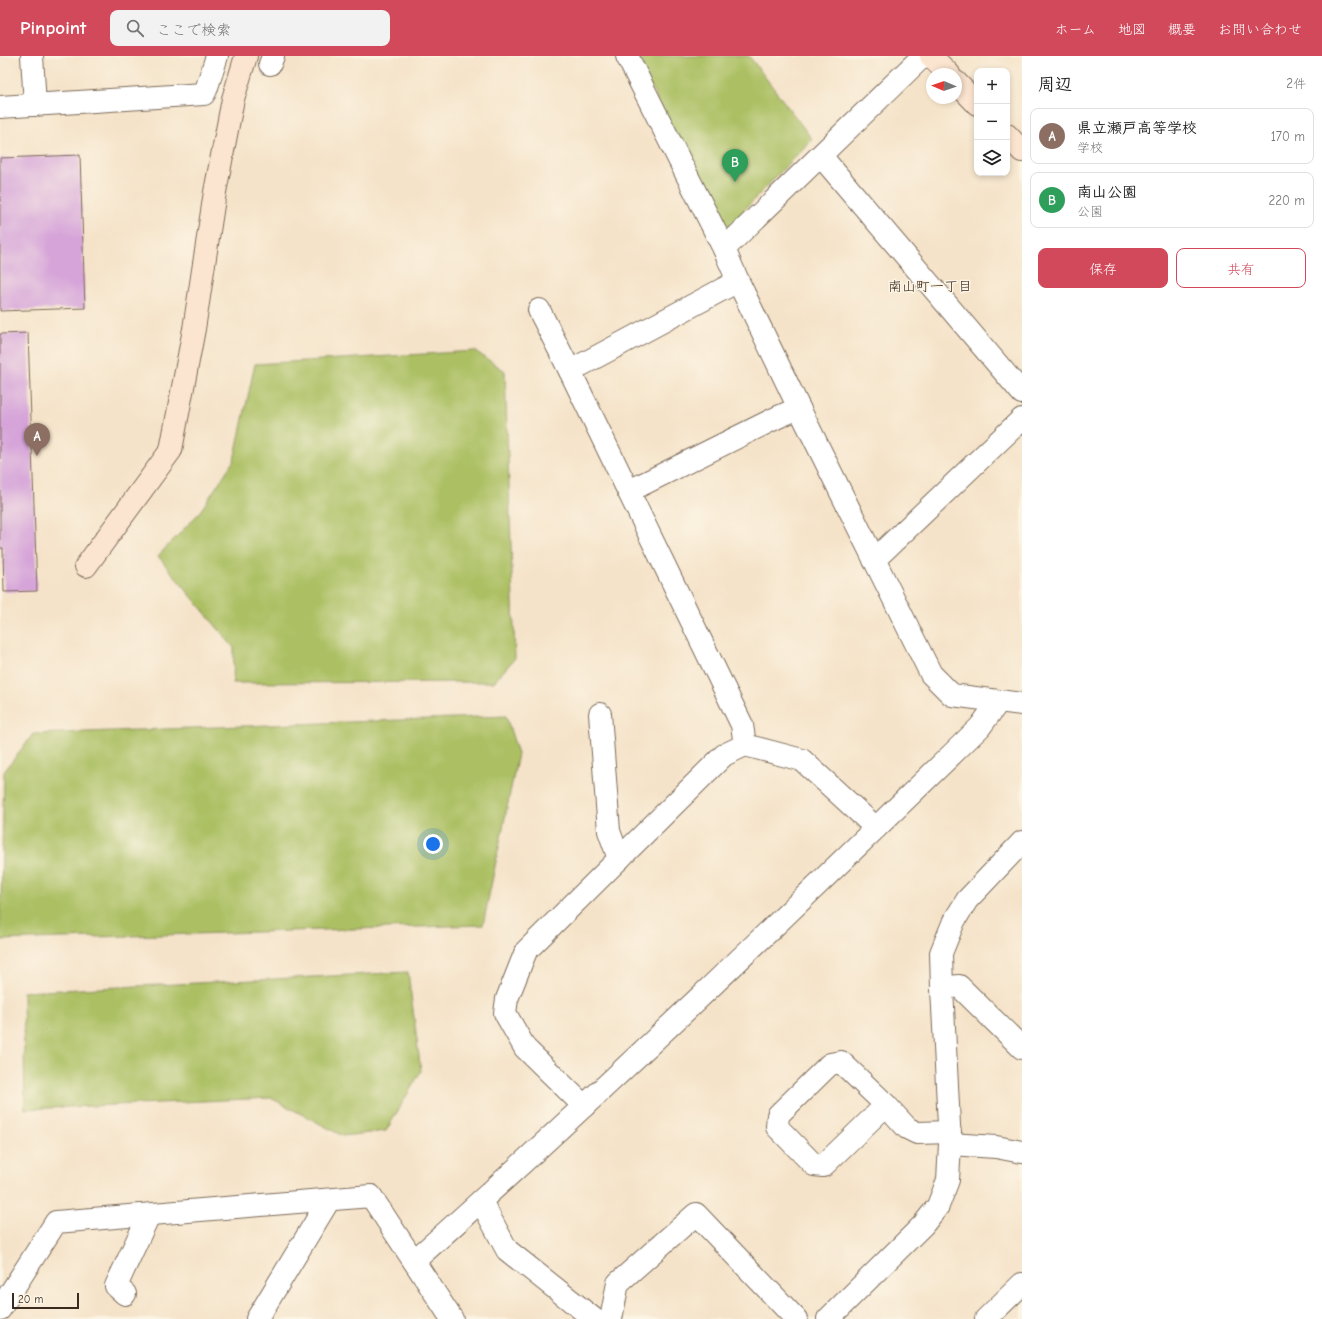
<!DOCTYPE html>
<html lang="ja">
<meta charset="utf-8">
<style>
body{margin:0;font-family:"Comic Neue","Klee One",sans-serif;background:#f2f2f2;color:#222}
.controls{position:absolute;right:12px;top:12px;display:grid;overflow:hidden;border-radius:8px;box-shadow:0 2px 6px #0003}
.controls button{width:36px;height:36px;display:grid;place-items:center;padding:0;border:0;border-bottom:1px solid #e0e0e0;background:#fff;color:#222;font:20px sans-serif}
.compass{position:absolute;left:926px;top:12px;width:36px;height:36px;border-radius:50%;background:#fff;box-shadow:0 2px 6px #0003;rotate:272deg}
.scale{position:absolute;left:12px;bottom:10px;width:67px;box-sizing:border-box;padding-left:4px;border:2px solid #3b2a1e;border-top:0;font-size:11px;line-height:14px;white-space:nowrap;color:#3b2a1e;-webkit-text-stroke:3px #fcf5e5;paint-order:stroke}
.you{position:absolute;left:433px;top:788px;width:14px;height:14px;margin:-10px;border:3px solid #fff;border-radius:50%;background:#1a73e8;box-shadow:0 0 0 6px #1a73e833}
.badge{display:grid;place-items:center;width:26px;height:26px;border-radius:50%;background:#d1495b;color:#fff;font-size:13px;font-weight:700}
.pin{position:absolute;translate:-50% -33px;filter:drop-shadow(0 1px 2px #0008)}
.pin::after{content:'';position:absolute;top:21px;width:14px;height:12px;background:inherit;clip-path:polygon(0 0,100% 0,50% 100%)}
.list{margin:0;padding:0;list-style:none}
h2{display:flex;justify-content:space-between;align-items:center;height:52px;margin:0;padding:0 16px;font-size:17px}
h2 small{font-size:13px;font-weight:400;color:#767676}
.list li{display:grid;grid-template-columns:26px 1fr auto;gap:12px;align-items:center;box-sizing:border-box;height:56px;margin:0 8px 8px;padding:0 8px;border:1px solid #e0e0e0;border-radius:8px}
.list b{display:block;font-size:15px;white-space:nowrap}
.list p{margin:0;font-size:13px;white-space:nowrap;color:#767676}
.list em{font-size:13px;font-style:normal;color:#767676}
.actions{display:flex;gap:8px;padding:12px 16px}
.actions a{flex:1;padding:9px 0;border:1px solid #d1495b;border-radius:8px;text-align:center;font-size:14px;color:#d1495b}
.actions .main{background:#d1495b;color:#fff}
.icon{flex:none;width:22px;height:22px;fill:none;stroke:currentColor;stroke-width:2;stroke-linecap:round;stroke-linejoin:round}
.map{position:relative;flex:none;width:1022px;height:1263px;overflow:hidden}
header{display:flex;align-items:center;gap:24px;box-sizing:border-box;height:56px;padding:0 20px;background:#d1495b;color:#fff}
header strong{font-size:19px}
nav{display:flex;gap:22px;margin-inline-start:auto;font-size:14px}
.search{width:280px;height:36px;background:#f2f2f2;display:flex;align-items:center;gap:10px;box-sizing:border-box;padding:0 14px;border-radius:8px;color:#767676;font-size:15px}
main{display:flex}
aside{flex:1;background:#fff}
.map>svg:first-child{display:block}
.green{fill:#acc064;stroke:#747541}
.building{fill:#d6a4d9}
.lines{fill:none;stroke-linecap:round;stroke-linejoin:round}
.street-casing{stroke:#7c6b5a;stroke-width:24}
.secondary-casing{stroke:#7c6b5a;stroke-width:24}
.street{stroke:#fff;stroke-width:22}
.secondary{stroke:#fce5d0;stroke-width:22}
.labels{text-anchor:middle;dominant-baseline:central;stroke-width:3;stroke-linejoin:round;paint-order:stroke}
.neighbourhood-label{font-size:14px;fill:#3b2a1e;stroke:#fcf5e5}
</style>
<header>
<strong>Pinpoint</strong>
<div class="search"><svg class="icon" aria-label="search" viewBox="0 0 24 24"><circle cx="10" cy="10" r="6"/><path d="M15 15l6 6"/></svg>ここで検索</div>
<nav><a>ホーム</a><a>地図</a><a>概要</a><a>お問い合わせ</a></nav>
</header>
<main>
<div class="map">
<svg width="1022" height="1263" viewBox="0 0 1022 1263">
<rect width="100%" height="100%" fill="#fcf5e5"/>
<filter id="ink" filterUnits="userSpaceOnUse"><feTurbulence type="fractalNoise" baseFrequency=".025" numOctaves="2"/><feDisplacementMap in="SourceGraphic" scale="8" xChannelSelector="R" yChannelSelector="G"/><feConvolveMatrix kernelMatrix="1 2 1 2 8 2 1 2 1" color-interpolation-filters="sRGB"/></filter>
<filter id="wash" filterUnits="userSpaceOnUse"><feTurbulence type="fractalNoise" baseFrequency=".012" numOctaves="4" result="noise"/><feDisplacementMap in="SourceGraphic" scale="16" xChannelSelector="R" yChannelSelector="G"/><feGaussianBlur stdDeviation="0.9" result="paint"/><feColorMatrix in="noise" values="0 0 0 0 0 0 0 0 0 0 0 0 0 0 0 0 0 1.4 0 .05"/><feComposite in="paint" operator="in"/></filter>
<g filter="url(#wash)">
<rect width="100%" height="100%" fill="#f5e3c9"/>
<!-- green -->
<g class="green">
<path d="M635,0H749L812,83L728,171L721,170Z"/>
<path d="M475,295L505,315L515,602L494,626L233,627L234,592L158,500L199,457L234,404L255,308Z"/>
<path d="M506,660L518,698L483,869L0,884L4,716L33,678Z"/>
<path d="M408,916L421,1015L386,1075L343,1080L271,1042L25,1053L23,936Z"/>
</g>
<g id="blocks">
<!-- building -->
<g class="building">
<path d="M80,99L85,252L0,255V102Z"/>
<path d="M28,277L37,535L4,536L3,492H0V278Z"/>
</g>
</g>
</g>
<g filter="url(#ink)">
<use href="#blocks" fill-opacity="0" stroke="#7c6b5a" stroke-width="1"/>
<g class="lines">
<defs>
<g id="street">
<path d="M32,0L35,49"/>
<path d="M627,0L724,193L738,225L799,352L931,618L952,639L1022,648"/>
<path d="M270,8L273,0"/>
<path d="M0,51L204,38L206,34L217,0"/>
<path d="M821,100L1022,337"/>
<path d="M724,193L923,0"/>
<path d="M738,225L570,315L742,669L745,689L802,704L876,772"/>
<path d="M539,254L570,315"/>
<path d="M629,435L778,361L799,352"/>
<path d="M874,504L1022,363"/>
<path d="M600,658L609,775L619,803"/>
<path d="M942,932L959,930L1022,992"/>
<path d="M886,1049L823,1110L814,1109L777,1071L778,1059L830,1008L841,1006L886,1049L907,1072L917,1077L950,1076"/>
<path d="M584,1050L525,992L505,957L507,943L526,895L724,699L745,689"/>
<path d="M950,1088L996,1091L1022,1096"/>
<path d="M481,1145L507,1194L594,1263"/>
<path d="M414,1205C608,1032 794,852 980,671L999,645"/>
<path d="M125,1238L116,1230L149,1159"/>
<path d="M0,1253L56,1166L371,1140L452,1263"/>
<path d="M257,1263L329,1144"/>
<path d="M611,1263L618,1227L696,1158L796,1263"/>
<path d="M828,1263L923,1169L938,1150L948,1124L950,1088L942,932L941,897L954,865L967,844L1022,786"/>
<path d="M986,1263L1022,1228"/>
</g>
<g id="secondary">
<path d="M931,0L949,18"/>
<path d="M956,26L977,48"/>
<path d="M1007,79L1022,95"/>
<path d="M86,510L171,394L194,273L215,136L233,43L246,0"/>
</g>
</defs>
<!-- street casing -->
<use href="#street" class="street-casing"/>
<!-- secondary casing -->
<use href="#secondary" class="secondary-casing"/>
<!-- street -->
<use href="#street" class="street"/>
<!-- secondary -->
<use href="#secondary" class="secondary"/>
</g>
</g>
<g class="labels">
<!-- neighbourhood labels -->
<g class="neighbourhood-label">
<text x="930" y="230">南山町一丁目</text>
</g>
</g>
</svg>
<div class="controls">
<button>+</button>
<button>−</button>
<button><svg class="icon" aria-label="layers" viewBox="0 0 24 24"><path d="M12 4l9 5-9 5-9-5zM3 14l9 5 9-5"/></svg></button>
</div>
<svg class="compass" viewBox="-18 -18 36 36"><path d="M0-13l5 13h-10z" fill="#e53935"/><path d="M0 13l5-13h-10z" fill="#767676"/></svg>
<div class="scale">20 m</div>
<div class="you"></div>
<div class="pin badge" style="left:37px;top:400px;background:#8d6e63">A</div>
<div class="pin badge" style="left:735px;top:126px;background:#2e9e5b">B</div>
</div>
<aside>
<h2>周辺<small>2件</small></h2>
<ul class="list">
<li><span class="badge" style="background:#8d6e63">A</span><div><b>県立瀬戸高等学校</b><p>学校</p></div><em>170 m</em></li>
<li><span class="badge" style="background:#2e9e5b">B</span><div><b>南山公園</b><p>公園</p></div><em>220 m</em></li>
</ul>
<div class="actions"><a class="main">保存</a><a>共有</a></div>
</aside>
</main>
